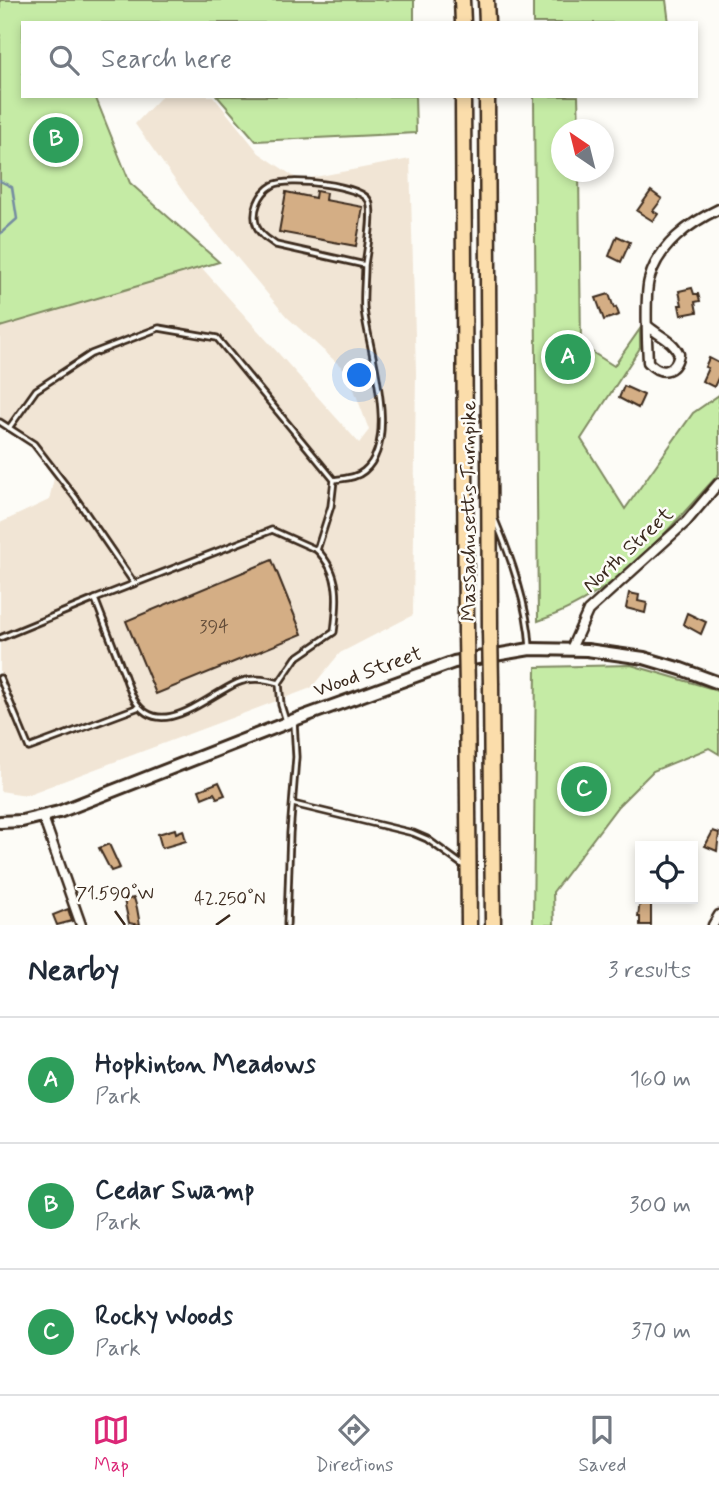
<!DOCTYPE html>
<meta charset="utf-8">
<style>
body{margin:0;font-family:Mynerve,sans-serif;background:#f2f2f3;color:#1f2937}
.controls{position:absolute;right:21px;bottom:21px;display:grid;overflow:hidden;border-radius:0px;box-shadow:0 4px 10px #0003}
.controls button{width:63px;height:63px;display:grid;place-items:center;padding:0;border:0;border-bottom:2px solid #e0e1e3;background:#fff;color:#1f2937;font:35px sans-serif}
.compass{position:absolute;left:551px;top:119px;width:63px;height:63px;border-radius:50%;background:#fff;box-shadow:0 4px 10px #0003;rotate:325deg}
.you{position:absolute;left:360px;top:376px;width:24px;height:24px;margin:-18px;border:5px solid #fff;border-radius:50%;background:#1a73e8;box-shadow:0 0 0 10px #1a73e833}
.badge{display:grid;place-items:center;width:46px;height:46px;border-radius:50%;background:#db2777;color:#fff;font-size:23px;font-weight:700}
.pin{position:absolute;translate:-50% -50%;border:4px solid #fff;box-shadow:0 2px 7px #0006}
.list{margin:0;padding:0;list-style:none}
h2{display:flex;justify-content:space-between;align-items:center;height:91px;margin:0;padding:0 28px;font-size:30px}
h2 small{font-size:23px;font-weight:400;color:#747a83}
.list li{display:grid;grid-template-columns:46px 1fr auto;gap:21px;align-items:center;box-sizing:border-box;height:126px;padding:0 28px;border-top:2px solid #e0e1e3}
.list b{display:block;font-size:26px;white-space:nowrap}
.list p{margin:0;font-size:23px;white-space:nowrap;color:#747a83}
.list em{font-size:23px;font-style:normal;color:#747a83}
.icon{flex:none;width:38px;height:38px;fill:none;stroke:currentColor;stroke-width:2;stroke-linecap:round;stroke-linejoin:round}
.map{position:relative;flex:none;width:719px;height:925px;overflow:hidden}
.search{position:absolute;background:#fff;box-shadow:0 4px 10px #0003;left:21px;right:21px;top:21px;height:77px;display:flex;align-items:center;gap:18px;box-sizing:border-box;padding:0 24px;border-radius:0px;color:#747a83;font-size:26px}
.sheet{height:469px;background:#fff}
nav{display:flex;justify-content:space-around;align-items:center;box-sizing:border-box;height:98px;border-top:2px solid #e0e1e3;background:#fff;font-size:19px;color:#747a83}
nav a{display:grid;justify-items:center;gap:4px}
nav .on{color:#db2777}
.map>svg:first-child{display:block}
.built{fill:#f1e5d5}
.green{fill:#c5eba5;stroke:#808a62;stroke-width:2}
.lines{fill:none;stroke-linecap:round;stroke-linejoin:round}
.stream{stroke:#758ca1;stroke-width:2.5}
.building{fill:#d4ae85;stroke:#3b2a1e;stroke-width:2}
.lane-casing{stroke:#3b2a1e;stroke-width:9}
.street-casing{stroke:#3b2a1e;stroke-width:13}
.secondary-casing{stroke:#3b2a1e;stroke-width:16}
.highway-casing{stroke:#3b2a1e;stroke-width:19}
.lane{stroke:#fdfcf7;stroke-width:3.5}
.street{stroke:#fdfcf7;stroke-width:8}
.secondary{stroke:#fdfcf7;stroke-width:10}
.highway{stroke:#fbddab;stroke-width:14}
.highway-bridge-casing{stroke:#3b2a1e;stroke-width:19;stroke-linecap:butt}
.highway-bridge{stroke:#fbddab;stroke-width:14}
.ticks{fill:none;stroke:#3b2a1e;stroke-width:2.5}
.labels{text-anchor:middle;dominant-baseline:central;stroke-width:5;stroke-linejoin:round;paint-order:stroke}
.number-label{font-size:18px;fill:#614b38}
.street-label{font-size:21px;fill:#3b2a1e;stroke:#fdfcf7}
.ticks-label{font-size:18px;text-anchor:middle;fill:#3b2a1e;stroke:#fdfcf7;stroke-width:5;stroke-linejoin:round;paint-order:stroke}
</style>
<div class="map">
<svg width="719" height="925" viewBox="0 0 719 925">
<rect width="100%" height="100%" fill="#fdfcf7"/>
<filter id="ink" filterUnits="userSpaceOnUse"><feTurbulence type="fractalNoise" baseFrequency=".0143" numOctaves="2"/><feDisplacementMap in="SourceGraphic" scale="14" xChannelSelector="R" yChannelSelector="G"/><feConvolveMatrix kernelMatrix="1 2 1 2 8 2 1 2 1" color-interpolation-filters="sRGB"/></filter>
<g filter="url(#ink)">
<!-- built -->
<path class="built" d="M162,96H213L259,153L299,180L410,159L416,372L413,615L340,653L311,688L26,795L0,791V523L49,500L54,478L32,445L0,426V327L201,267L359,443L369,430L348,373L287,317L192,204L135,124Z"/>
<!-- green -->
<g class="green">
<path d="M0,0H414V23H23V96H95L130,183L219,262L0,327Z"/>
<path d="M533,0H666L669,23H533Z"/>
<path d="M217,96H415L416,133L256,141Z"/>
<path d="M534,96H578L579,129L562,130V172H579L581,345L614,366L640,329V348L581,439L625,509L693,413L719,395V474C662,535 621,593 538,621Z"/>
<path d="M631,665L710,688L719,692V754L709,748L653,771L618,806L553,892L554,925H533L536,667Z"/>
</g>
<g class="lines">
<!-- stream -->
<path class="stream" d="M0,181L12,187L17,219L0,234"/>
</g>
<!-- building -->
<g class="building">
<path d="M316,191L326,193L325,200L363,207L356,246L279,232L286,192L315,198Z"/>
<path d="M651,191L662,199L653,211L658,214L653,221L637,211Z"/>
<path d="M617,236L630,242L621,262L609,256Z"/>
<path d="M692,288L694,294H698L700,301L695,302L697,312L681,315L679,305H682L679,291Z"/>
<path d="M609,294L614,308L616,307L619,315L604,320L596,298Z"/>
<path d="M709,358L719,363V376L714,387L702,381L708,368L705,367Z"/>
<path d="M624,386L644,395L638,408L619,398Z"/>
<path d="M272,560L302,634L156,694L126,621Z"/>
<path d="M629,593L639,595L638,601L647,603L645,613L626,608Z"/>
<path d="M687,613L706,622L701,634L683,624Z"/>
<path d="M219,782L225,795L217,798L214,793L202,798L199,790Z"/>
<path d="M175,829L176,833L183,830L186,841L162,848L158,834Z"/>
<path d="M713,831L719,833L717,851L705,846Z"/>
<path d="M109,844L120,868L111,871L99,848Z"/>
<path d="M134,898L137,908L140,925L129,923L124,900Z"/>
<path d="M640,900H651V925H640V917H638Z"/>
<path d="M68,909L72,921L57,925L53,915Z"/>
</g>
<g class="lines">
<defs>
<g id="lane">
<path d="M0,422L34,444L75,497L134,583"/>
<path d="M9,428L36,390L91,354L159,328L217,338L334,480L331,506L317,550C341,574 338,601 334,632L296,658L279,683L281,705L286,721"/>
<path d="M334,480C345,478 356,478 364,471C401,440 368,348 364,309C363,295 365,279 365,265L276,245C269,240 260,235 257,227C251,212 259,193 273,185C287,177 362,185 369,201C374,216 367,249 365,265"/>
<path d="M495,520C511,557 528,607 530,647"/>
<path d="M0,638L95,599"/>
<path d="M0,678L29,748L139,707"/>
<path d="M279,683C264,679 251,677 237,683C207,696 159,743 134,699C129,690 126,678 122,669C113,645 104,622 95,599L272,530L317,550"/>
<path d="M293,804L413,833L427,839L464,866"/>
<path d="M287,925L290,833L296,757L294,722"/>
</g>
<g id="street">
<path d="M648,326C659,336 673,340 679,354C675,374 660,375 648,362C647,345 645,294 649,280C658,246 689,223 719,209"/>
<path d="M571,649L588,611L686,522L719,483"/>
<path d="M43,817L81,925"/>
<path d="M713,925L719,915"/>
</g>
<path id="secondary" d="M0,822L22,821L59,812L294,720L454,662L530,649L587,650L644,658L681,669L719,683"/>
<g id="highway">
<path d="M462,0L463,23"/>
<path d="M486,0L487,23"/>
<path d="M463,96L466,635"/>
<path d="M487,96L490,631"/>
<path d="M491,684L493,925"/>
<path d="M467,689L469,925"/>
</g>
</defs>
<!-- lane casing -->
<use href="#lane" class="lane-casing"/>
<!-- street casing -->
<use href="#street" class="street-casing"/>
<!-- secondary casing -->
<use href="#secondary" class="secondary-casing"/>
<!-- highway casing -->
<use href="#highway" class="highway-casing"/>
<!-- lane -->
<use href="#lane" class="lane"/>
<!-- street -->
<use href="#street" class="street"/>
<!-- secondary -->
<use href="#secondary" class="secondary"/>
<!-- highway -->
<use href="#highway" class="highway"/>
<defs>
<g id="highway-bridge">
<path d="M490,631L491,684"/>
<path d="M466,635L467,689"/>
</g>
</defs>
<!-- highway-bridge casing -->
<use href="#highway-bridge" class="highway-bridge-casing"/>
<!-- highway-bridge -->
<use href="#highway-bridge" class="highway-bridge"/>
</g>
</g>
<!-- ticks -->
<path class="ticks" d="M115,911L125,925M216,925L230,915"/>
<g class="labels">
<!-- number labels -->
<g class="number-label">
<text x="214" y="627">394</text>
</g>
<!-- street labels -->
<g class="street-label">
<text transform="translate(469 511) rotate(-90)">Massachusetts Turnpike</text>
<text transform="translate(628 550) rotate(-43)">North Street</text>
<text transform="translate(368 672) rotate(-20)">Wood Street</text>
</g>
</g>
<g class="ticks-label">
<text x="115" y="899">71.590°W</text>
<text x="230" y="904">42.250°N</text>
</g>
</svg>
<div class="controls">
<button><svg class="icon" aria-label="locate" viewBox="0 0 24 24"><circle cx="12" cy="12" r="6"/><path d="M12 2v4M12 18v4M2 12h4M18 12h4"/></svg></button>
</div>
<svg class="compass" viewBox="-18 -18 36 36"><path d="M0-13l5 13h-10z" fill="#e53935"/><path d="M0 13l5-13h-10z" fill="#747a83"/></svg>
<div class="you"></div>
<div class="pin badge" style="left:568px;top:357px;background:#2e9e5b">A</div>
<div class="pin badge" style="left:56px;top:140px;background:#2e9e5b">B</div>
<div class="pin badge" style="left:584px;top:789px;background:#2e9e5b">C</div>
<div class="search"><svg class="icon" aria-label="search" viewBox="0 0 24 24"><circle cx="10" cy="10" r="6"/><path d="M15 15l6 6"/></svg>Search here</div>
</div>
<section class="sheet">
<h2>Nearby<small>3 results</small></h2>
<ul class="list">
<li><span class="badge" style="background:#2e9e5b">A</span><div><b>Hopkinton Meadows</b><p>Park</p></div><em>160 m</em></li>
<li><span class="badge" style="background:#2e9e5b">B</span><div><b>Cedar Swamp</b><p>Park</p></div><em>300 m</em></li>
<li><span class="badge" style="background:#2e9e5b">C</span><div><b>Rocky Woods</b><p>Park</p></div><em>370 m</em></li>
</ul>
</section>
<nav>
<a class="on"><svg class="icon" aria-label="map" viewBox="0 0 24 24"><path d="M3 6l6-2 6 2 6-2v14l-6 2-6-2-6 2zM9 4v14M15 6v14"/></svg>Map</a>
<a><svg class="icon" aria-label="directions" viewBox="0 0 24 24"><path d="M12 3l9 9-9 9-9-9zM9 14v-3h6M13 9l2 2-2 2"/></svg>Directions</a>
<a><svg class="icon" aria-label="saved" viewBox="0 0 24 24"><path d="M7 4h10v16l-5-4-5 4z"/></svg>Saved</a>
</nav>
